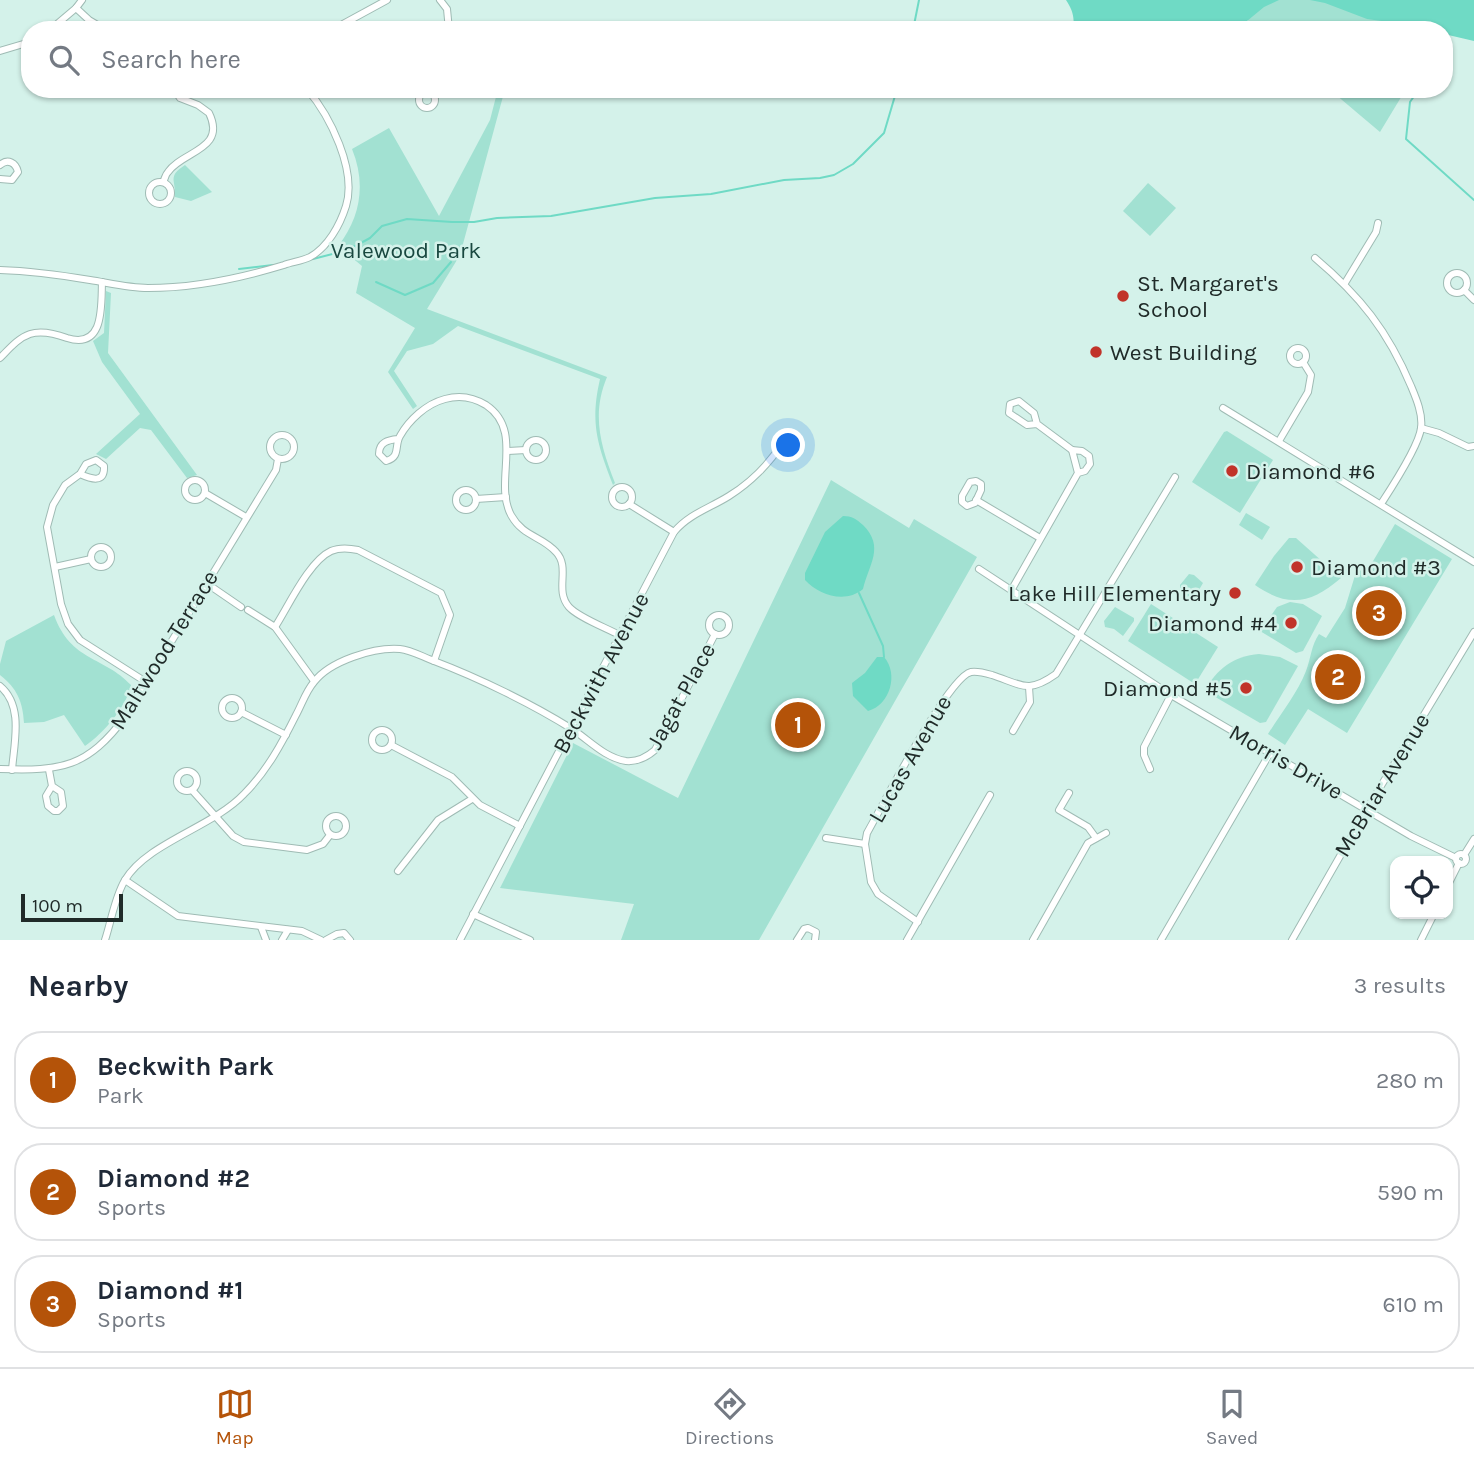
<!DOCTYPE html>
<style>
body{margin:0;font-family:Karla,sans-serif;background:#f2f2f3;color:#1f2937}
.controls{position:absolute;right:21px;bottom:21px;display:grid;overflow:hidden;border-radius:14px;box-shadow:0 2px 5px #0004}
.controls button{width:63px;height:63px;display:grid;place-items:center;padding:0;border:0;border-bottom:2px solid #e0e1e3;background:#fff;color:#1f2937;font:35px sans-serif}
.scale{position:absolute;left:21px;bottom:18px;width:102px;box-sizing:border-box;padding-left:7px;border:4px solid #202b29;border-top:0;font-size:19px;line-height:24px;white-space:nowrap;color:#202b29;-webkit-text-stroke:5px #d4f2ea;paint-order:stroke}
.you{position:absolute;left:789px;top:446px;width:24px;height:24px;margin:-18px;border:5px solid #fff;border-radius:50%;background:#1a73e8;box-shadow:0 0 0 10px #1a73e833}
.badge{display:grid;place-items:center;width:46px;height:46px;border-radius:50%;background:#b45309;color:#fff;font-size:23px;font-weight:700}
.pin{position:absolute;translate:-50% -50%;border:4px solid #fff;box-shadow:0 2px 7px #0006}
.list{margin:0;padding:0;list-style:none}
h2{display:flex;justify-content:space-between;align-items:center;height:91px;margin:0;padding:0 28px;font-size:30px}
h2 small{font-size:23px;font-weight:400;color:#747a83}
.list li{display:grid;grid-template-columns:46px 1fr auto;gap:21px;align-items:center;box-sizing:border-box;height:98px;margin:0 14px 14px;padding:0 14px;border:2px solid #e0e1e3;border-radius:28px}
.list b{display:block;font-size:26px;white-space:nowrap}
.list p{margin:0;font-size:23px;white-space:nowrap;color:#747a83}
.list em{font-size:23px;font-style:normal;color:#747a83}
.icon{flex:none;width:38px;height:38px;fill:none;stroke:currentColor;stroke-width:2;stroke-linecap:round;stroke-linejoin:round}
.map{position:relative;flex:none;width:1474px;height:940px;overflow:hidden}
.search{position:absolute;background:#fff;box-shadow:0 2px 5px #0004;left:21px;right:21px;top:21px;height:77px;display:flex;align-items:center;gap:18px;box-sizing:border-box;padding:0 24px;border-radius:28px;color:#747a83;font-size:26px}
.sheet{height:427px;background:#fff}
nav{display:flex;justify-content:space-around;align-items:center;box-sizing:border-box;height:98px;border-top:2px solid #e0e1e3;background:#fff;font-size:19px;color:#747a83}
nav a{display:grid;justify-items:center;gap:4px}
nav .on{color:#b45309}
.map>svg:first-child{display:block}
.green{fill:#a2e1d2}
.water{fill:#6fdac5}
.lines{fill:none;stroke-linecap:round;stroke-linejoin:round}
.stream{stroke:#6fdac5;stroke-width:2}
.minor-casing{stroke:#9fbbb4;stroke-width:8}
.minor{stroke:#fff;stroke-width:6}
.poi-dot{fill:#c13329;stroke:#d4f2ea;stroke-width:2.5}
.labels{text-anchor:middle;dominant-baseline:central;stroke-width:5;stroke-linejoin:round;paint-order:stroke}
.park-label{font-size:23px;fill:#194840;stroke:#d4f2ea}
.poi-label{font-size:23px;fill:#202b29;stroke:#d4f2ea;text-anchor:start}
.street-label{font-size:23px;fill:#202b29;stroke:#d4f2ea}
</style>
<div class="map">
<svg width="1474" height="940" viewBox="0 0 1474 940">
<rect width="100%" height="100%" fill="#d4f2ea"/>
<!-- green -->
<g class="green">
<path d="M1224,0H1461L1442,30H1259Z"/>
<path d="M498,89H505L460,255L427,309L607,377C591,415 601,447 615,483L613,485C597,443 590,423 600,379L458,326L433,344L407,351L394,371L417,406L413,409L388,372L415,328L356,293L362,266L338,246C361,217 366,183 352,149L389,128L439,216L490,120Z"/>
<path d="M1329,89H1406L1380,132Z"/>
<path d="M185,165L212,192L191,201L175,197C176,179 167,177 185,165Z"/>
<path d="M1148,183L1176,208L1150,236L1123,211Z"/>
<path d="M106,291L111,293L108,353L197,475L187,478L151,430L140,428L106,459L96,454L140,414L102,362L93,341L104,333Z"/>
<path d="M1227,431L1273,460L1240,513L1192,482L1224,432Z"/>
<path d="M831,480L909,528L914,519L977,557L759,940H621L634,904L500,888L573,743L678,798Z"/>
<path d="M1246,513L1270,527L1262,540L1239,525Z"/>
<path d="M1395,524L1452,559L1347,733L1308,709L1285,745L1268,734C1280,715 1298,692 1306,671C1311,658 1311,646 1319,634L1326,638L1345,608L1357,569L1366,573Z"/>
<path d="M1289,538H1296L1341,578C1311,604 1288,608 1255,585L1274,556Z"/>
<path d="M1189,574L1194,575L1203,583L1196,595L1200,601L1191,602L1180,593V585Z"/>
<path d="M1290,602L1303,604L1322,616L1303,651L1296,653L1260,631L1277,607Z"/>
<path d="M1151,604L1218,647L1195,684L1128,641Z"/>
<path d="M1115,607L1134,618V621L1123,636L1114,629L1105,627L1104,621Z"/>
<path d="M54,615C71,662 104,656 131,685C127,706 103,734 85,746L64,715L44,722L24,723C23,702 17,688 0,675V664L6,641Z"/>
<path d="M1259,654L1280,657L1298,666L1266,722L1260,723L1205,691C1216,669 1234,656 1259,654Z"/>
</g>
<!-- water -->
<g class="water">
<path d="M1066,0H1474V41L1444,34V30H1417L1396,23L1367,19L1325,3L1310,0H1279L1264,7L1241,26L1223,21L1202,24L1197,30H1072C1076,19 1072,9 1066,0Z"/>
<path d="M843,516C852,516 856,519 863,525C885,547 869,564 863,589C845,604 819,595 805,580V573L825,532Z"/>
<path d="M877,657H884C899,674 890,705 868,711L853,696L852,683L865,673Z"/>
</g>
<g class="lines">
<!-- stream -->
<g class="stream">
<path d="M913,30L919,0"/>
<path d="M1444,64L1445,34"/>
<path d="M1419,89L1410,102L1406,139L1474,200"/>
<path d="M313,259L348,250L370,238L382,226L407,219L452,222H474L497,218L551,216L655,198L711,194L784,180L820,178L834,175L853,164L884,133L897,89"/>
<path d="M239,269L273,265"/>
<path d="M376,282L405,295L433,283L451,262"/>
<path d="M859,593L883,646L884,657"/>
</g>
<defs>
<g id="minor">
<path d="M440,0L447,9L449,30"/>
<path d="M76,8L89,20L106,30"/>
<path d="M50,30L76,8L82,0"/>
<path d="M332,30L387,0"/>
<path d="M0,51L30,42"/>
<circle cx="427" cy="100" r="8"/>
<path d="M0,165C8,158 16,163 18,172L12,180L0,179"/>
<path d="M163,182C165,179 165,175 168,172C182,151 227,150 209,113L198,105L180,98L174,89"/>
<circle cx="160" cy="193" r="11"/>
<path d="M1315,258C1360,296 1388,331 1411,386C1416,398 1423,414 1421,428C1419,446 1392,487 1381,504"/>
<path d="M0,270C30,271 60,275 90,280C109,283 129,288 148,288C193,288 241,278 284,265C292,262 302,261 310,257C328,247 340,225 346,206C357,170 330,116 307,89"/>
<circle cx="1457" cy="283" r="10"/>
<path d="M1345,283L1376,232L1378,223"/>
<path d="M1464,290L1474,300"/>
<circle cx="1298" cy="356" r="8"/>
<path d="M0,358C9,349 18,338 30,334C42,330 56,334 67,338C105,350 101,305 102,282"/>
<path d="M1223,408L1474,562"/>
<path d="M1037,424L1034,413L1019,401L1010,404L1009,413L1027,425L1037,424L1072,450"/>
<path d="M1421,428L1439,433L1468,447L1474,446"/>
<circle cx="282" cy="447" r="12"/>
<path d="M398,439C388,440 379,442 379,454L386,461C401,457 394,446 400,436C409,420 426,404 445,399C459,395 473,397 486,405C525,431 493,481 511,515C523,537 542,536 556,552C571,568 554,590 569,607C579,618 607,628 621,636"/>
<circle cx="536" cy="450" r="10"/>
<path d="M1279,441L1308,392L1311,375L1303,362"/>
<path d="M507,451L526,450"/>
<path d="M80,474C91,479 105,484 104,466L96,460L86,464L80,474L65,485L53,505L47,527L61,604L68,624L80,640L146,682"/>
<circle cx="195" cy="490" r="10"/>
<path d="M976,481L981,484V490L975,503L967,506L962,502V496L970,482Z"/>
<circle cx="622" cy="497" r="10"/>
<circle cx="466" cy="500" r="10"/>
<path d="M205,493L246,517"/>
<path d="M476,499L506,497"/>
<path d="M976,500L1040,538"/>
<path d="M629,504L674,532"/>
<circle cx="101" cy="557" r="10"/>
<path d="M55,567L91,559"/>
<path d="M979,569L1171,695L1411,836L1456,858"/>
<path d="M206,583L241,607"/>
<path d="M1012,589L1078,473L1072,450L1082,451L1089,456L1090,464L1085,471L1078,473"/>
<path d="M248,610L275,627L314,681"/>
<circle cx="719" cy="625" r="10"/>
<path d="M275,627C288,607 309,561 331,551C340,547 349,548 358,550L441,593L450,615L434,661"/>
<path d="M0,686C24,706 14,743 12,770"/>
<circle cx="232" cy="708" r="10"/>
<path d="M241,712L286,735"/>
<circle cx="382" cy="740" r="10"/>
<path d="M1013,731L1030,702L1029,687"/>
<path d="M391,745L452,777L480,805L520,826"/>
<path d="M0,769C62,771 87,768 126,716L276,470L278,459"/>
<path d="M1150,769L1144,755V747L1171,695"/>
<path d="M49,770L52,786L46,796L48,806L54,811H58L63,806L61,792L52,786"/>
<circle cx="187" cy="781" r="10"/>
<path d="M192,790L233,836L244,842L307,850L323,844L330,835"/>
<path d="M1069,793L1059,810L1088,827L1096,838"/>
<circle cx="336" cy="826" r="10"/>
<path d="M826,838L865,844"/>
<circle cx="1461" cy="859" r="5"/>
<path d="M1464,855L1474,839"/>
<path d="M398,871L438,820L472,799"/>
<path d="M125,880L178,916L302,931L321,940"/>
<path d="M1448,885L1459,863"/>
<path d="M473,914L530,940"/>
<path d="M918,922L878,894L871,882L865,844L867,833C882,807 948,677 971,672C977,671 985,673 992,675C1022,685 1028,694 1056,674L1175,477"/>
<path d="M261,927L266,940"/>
<path d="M105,940C111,922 115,896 125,880C147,843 213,827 244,794C267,771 282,743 296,715C302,704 306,691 314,682C330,661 374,647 400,649C411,650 423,657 434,661C479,678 532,704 572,729C589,740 605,758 626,761C637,762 647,757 655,750L715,634"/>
<path d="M282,940L288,930"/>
<path d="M326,940L337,934L344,933L350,940"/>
<path d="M460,940L674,532C689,514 710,508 729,496C750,483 770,463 783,442"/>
<path d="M797,940L804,929L808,928L816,932L815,940"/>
<path d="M907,940L990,795"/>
<path d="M1033,940L1088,843L1106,833"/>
<path d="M1161,940L1270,753"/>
<path d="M1292,940L1367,809L1474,632"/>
<path d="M1421,940L1434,914"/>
</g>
</defs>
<!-- minor casing -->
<use href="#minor" class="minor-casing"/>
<!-- minor -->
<use href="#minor" class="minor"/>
</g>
<!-- markers -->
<g class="poi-dot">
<circle cx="1123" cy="296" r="7"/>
<circle cx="1096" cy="352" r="7"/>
<circle cx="1232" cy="471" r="7"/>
<circle cx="1297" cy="567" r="7"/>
<circle cx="1235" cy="593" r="7"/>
<circle cx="1291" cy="623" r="7"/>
<circle cx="1246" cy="688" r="7"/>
</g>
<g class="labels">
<!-- park labels -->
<g class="park-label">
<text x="406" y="250">Valewood Park</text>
</g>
<!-- poi labels -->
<g class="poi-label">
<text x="1137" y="283">St. Margaret's<tspan x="1137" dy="26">School</tspan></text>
<text x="1110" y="352">West Building</text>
<text x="1246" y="471">Diamond #6</text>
<text x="1311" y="567">Diamond #3</text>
<text x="1221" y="593" text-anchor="end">Lake Hill Elementary</text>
<text x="1277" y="623" text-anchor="end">Diamond #4</text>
<text x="1232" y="688" text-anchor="end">Diamond #5</text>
</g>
<!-- street labels -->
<g class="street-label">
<text transform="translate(164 650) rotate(-58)">Maltwood Terrace</text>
<text transform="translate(601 673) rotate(-62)">Beckwith Avenue</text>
<text transform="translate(681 696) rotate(-61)">Jagat Place</text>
<text transform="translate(910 759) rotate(-60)">Lucas Avenue</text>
<text transform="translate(1286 762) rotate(30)">Morris Drive</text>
<text transform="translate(1382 785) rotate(-59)">McBriar Avenue</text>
</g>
</g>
</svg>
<div class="controls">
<button><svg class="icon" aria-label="locate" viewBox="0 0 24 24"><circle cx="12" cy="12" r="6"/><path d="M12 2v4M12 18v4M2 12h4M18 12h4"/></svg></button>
</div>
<div class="scale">100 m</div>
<div class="you"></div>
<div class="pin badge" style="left:798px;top:725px">1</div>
<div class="pin badge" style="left:1338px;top:677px">2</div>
<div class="pin badge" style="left:1379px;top:613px">3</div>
<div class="search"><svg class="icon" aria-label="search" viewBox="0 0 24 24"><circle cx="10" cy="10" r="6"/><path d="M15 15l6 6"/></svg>Search here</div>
</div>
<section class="sheet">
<h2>Nearby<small>3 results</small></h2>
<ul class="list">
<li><span class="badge">1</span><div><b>Beckwith Park</b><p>Park</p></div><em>280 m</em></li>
<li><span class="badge">2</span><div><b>Diamond #2</b><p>Sports</p></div><em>590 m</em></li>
<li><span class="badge">3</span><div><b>Diamond #1</b><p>Sports</p></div><em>610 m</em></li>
</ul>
</section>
<nav>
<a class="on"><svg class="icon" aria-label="map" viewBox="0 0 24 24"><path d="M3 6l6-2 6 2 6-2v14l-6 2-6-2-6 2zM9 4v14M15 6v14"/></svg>Map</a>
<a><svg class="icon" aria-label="directions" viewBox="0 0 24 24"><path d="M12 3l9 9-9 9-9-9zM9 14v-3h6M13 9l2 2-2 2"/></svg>Directions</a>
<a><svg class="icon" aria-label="saved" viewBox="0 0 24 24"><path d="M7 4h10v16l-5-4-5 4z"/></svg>Saved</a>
</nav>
